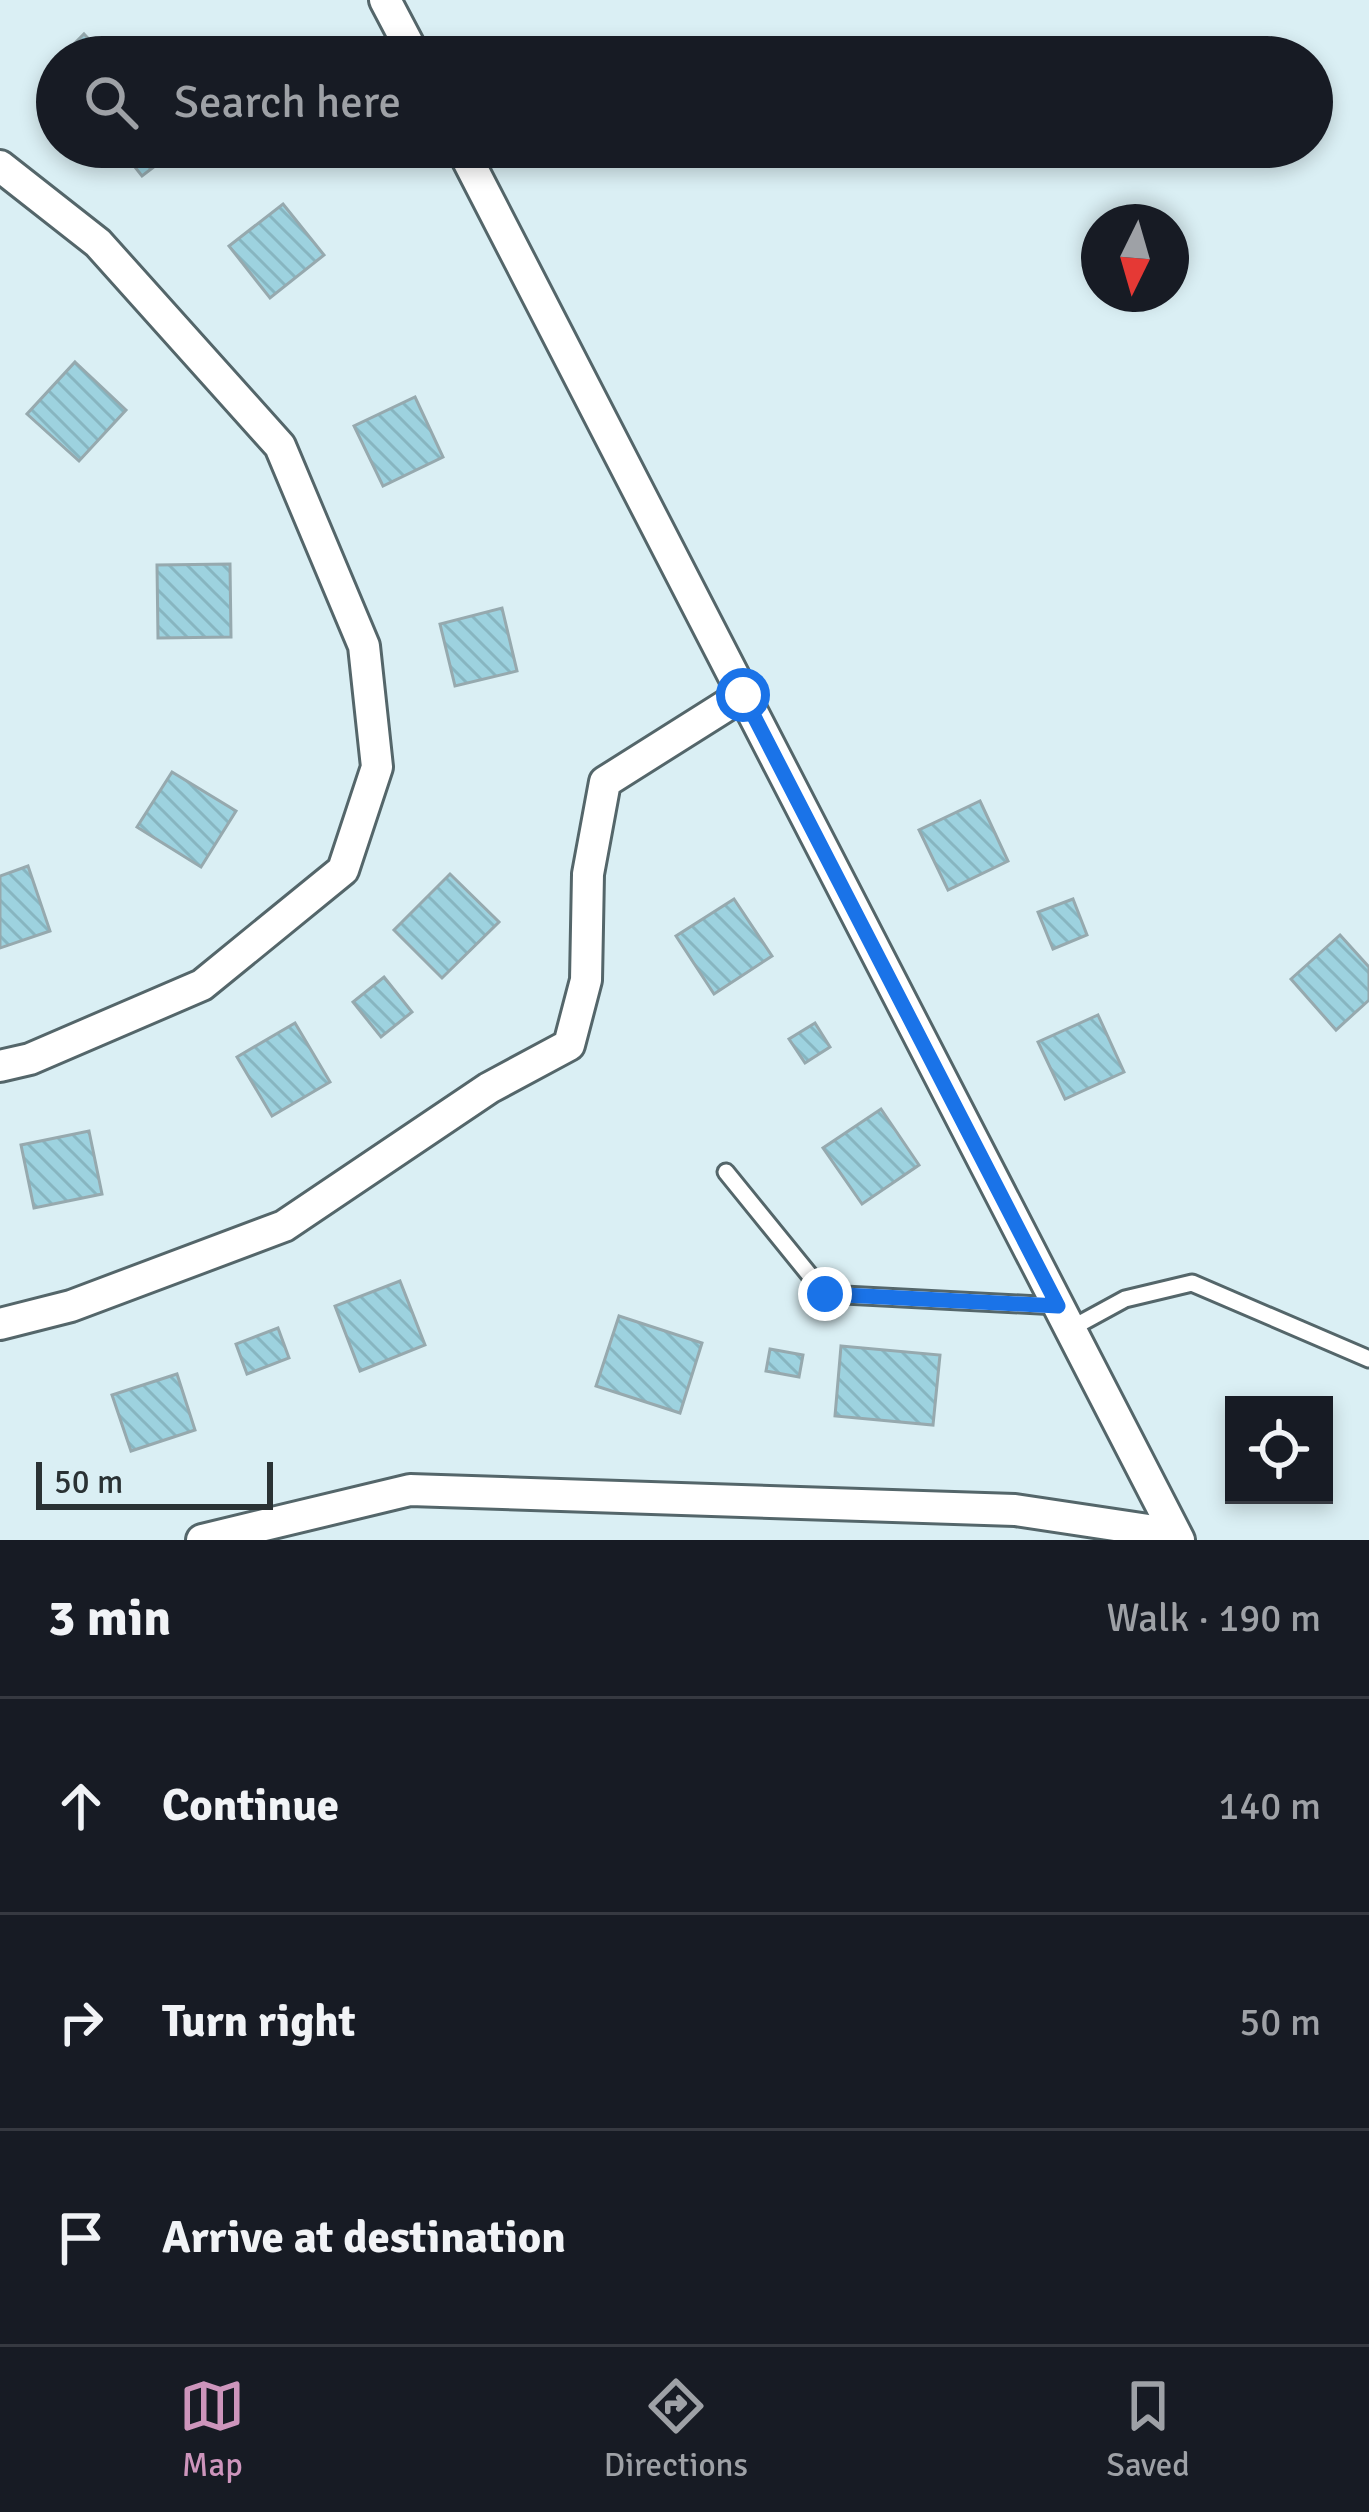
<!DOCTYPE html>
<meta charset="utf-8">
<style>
body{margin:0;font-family:Signika,sans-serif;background:#242831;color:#f1f3f6}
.controls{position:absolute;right:36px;bottom:36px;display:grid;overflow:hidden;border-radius:0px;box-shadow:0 6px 18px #0003}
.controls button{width:108px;height:108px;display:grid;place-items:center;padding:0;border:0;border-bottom:3px solid #363941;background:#171b24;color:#f1f3f6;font:60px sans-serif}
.compass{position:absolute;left:1081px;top:204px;width:108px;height:108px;border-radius:50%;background:#171b24;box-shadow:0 6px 18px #0003;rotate:185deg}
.scale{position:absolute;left:36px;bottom:30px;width:237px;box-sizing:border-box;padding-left:12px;border:6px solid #2a3234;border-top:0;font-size:33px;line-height:42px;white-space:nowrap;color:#2a3234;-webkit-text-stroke:9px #daeff4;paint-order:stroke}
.stop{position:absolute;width:36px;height:36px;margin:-27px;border:9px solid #1a73e8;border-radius:50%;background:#fff}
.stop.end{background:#1a73e8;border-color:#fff;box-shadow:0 3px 12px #0008}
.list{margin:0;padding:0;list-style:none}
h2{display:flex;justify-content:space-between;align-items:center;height:156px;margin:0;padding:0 48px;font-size:51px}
h2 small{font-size:39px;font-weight:400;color:#9ea1a6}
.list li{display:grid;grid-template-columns:78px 1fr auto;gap:36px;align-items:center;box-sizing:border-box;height:216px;padding:0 48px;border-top:3px solid #363941}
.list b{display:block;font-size:45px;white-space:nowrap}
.list em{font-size:39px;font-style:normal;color:#9ea1a6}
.icon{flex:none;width:66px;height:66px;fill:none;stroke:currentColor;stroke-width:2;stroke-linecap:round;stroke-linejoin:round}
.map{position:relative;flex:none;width:1369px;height:1540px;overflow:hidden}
.search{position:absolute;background:#171b24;box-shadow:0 6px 18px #0003;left:36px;right:36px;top:36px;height:132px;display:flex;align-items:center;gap:30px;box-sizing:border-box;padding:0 42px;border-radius:66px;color:#9ea1a6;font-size:45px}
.sheet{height:804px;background:#171b24}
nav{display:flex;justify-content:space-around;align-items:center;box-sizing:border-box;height:168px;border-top:3px solid #363941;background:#171b24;font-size:33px;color:#9ea1a6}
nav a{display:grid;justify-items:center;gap:6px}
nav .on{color:#cd95bc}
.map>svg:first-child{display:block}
.building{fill:url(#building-back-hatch);stroke:#96a9ae;stroke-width:3}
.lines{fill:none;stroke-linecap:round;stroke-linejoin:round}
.service-casing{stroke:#54666a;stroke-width:21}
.minor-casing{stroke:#54666a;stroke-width:36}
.service{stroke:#fff;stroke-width:15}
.minor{stroke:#fff;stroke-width:30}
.route{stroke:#1a73e8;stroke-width:15}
</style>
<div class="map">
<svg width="1369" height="1540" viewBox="0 0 1369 1540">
<defs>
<pattern id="building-back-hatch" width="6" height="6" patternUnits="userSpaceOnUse" patternTransform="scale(3)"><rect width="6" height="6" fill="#9dd2df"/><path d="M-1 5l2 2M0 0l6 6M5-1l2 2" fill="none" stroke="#87b5c0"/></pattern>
</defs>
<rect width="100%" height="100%" fill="#daeff4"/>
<!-- building -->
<g class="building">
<path d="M84,34L106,57H61Z"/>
<path d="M129,147H146L159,163L142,176L123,152Z"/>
<path d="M283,204L324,255L270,298L229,246Z"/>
<path d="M75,362L126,410L79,461L27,414Z"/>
<path d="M415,397L443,457L383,486L354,426Z"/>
<path d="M230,564L231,637L158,638L157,565Z"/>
<path d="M502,608L517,671L455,686L440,624Z"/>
<path d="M172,772L236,811L201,867L137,827Z"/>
<path d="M980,801L1008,861L948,890L919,830Z"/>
<path d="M28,866L50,931L0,948V876Z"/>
<path d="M450,874L499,922L442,978L394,930Z"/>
<path d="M734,899L772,956L714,994L676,936Z"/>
<path d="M1073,899L1087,935L1053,949L1038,912Z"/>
<path d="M1340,935L1369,967V1000L1336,1030L1291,979Z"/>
<path d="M384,977L412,1012L381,1037L353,1002Z"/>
<path d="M1098,1015L1124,1072L1065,1099L1038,1042Z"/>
<path d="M295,1023L330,1082L272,1116L237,1057Z"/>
<path d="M815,1023L830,1047L805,1063L789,1039Z"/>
<path d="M881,1109L919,1165L862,1204L823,1148Z"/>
<path d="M89,1131L102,1194L34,1208L21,1145Z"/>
<path d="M400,1281L425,1345L360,1371L335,1306Z"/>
<path d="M619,1316L702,1343L680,1413L596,1386Z"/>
<path d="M278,1328L289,1358L247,1374L236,1344Z"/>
<path d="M841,1346L940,1355L933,1425L835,1416Z"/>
<path d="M770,1349L803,1355L799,1377L766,1371Z"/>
<path d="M177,1374L195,1430L131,1451L112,1395Z"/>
</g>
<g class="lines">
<defs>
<g id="service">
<path d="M726,1172L825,1294L1058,1306"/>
<path d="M1070,1329L1125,1299L1192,1283L1369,1359"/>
</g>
<g id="minor">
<path d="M385,0L415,57"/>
<path d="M461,147L1179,1540"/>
<path d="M0,166L98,243L280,446L364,646L377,767L343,870L202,985L30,1059L0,1066"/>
<path d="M0,1324L71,1306L284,1226L489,1088L569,1045L586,980L588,874L605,782L743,695"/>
<path d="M202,1540L410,1490L1015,1510L1175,1534"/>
</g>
</defs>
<!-- service casing -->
<use href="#service" class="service-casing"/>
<!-- minor casing -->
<use href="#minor" class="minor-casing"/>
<!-- service -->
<use href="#service" class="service"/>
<!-- minor -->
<use href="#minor" class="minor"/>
</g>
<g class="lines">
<!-- route -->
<path class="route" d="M743,695L1058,1306L825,1294"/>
</g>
</svg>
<div class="controls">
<button><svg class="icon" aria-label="locate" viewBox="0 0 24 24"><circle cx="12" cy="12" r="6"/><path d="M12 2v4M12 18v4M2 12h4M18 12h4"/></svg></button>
</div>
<svg class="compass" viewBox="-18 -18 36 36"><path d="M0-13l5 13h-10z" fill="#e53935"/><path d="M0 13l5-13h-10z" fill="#9ea1a6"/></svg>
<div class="scale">50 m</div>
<div class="stop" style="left:743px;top:695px"></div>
<div class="stop end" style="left:825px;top:1294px"></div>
<div class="search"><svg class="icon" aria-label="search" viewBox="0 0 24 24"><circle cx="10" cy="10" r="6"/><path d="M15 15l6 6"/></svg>Search here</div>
</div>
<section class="sheet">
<h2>3 min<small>Walk · 190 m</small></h2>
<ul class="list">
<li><svg class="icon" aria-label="ahead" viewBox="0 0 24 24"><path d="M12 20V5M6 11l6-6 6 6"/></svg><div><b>Continue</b></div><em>140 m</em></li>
<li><svg class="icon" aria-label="right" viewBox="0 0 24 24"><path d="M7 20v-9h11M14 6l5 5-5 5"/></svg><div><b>Turn right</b></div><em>50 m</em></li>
<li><svg class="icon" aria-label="arrive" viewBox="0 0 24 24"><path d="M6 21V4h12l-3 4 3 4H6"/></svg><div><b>Arrive at destination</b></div></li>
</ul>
</section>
<nav>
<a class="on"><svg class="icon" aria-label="map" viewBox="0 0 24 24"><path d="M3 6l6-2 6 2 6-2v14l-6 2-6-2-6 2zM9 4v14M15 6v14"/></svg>Map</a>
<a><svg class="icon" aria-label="directions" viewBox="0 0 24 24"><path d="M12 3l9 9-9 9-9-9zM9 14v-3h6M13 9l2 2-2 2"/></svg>Directions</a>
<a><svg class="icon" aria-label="saved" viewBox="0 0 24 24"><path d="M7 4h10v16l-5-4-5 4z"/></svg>Saved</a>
</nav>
